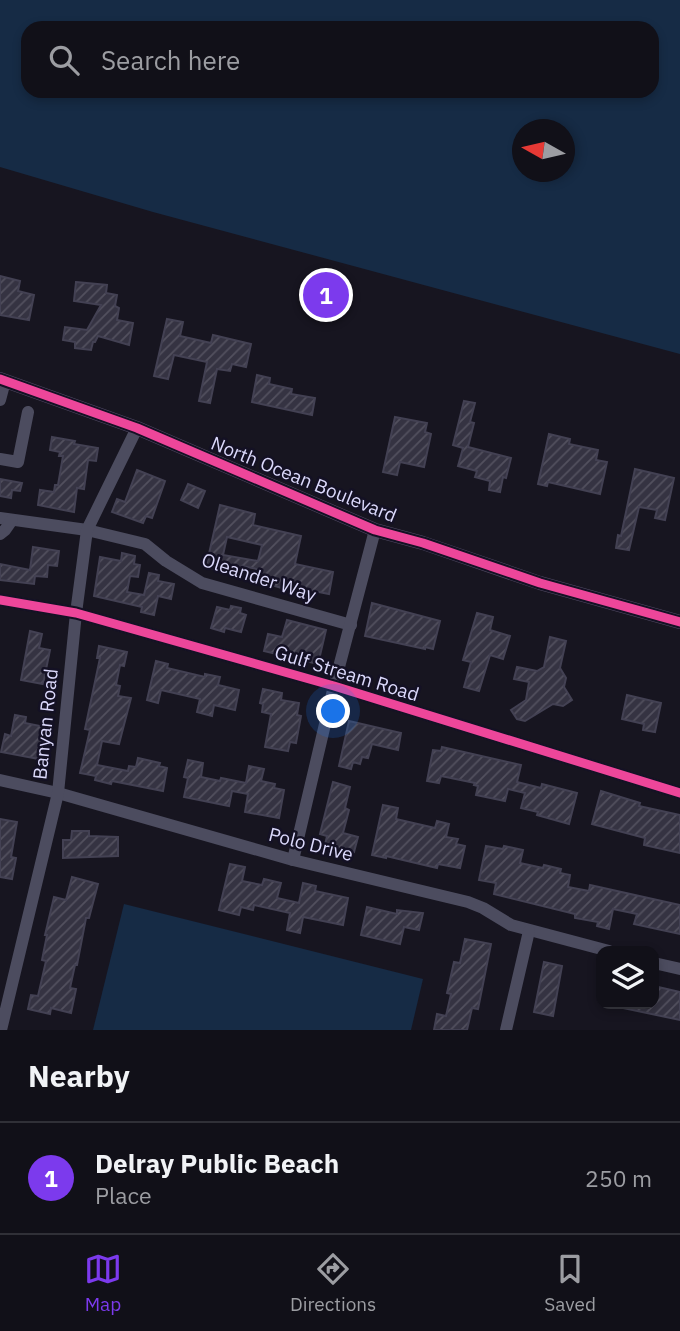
<!DOCTYPE html>
<style>
body{margin:0;font-family:"IBM Plex Sans",sans-serif;background:#1e1e25;color:#f1f3f6}
.controls{position:absolute;right:21px;bottom:21px;display:grid;overflow:hidden;border-radius:14px;box-shadow:0 4px 10px #0003}
.controls button{width:63px;height:63px;display:grid;place-items:center;padding:0;border:0;border-bottom:2px solid #303037;background:#111018;color:#f1f3f6;font:35px sans-serif}
.compass{position:absolute;left:512px;top:119px;width:63px;height:63px;border-radius:50%;background:#111018;box-shadow:0 4px 10px #0003;rotate:278deg}
.you{position:absolute;left:334px;top:712px;width:24px;height:24px;margin:-18px;border:5px solid #fff;border-radius:50%;background:#1a73e8;box-shadow:0 0 0 10px #1a73e833}
.badge{display:grid;place-items:center;width:46px;height:46px;border-radius:50%;background:#7c3aed;color:#fff;font-size:23px;font-weight:700}
.pin{position:absolute;translate:-50% -50%;border:4px solid #fff;box-shadow:0 2px 7px #0006}
.list{margin:0;padding:0;list-style:none}
h2{display:flex;justify-content:space-between;align-items:center;height:91px;margin:0;padding:0 28px;font-size:30px}
h2 small{font-size:23px;font-weight:400;color:#9c9da2}
.list li{display:grid;grid-template-columns:46px 1fr auto;gap:21px;align-items:center;box-sizing:border-box;height:112px;padding:0 28px;border-top:2px solid #303037}
.list b{display:block;font-size:26px;white-space:nowrap}
.list p{margin:0;font-size:23px;white-space:nowrap;color:#9c9da2}
.list em{font-size:23px;font-style:normal;color:#9c9da2}
.icon{flex:none;width:38px;height:38px;fill:none;stroke:currentColor;stroke-width:2;stroke-linecap:round;stroke-linejoin:round}
.map{position:relative;flex:none;width:680px;height:1030px;overflow:hidden}
.search{position:absolute;background:#111018;box-shadow:0 4px 10px #0003;left:21px;right:21px;top:21px;height:77px;display:flex;align-items:center;gap:18px;box-sizing:border-box;padding:0 24px;border-radius:21px;color:#9c9da2;font-size:26px}
.sheet{height:203px;background:#111018}
nav{display:flex;justify-content:space-around;align-items:center;box-sizing:border-box;height:98px;border-top:2px solid #303037;background:#111018;font-size:19px;color:#9c9da2}
nav a{display:grid;justify-items:center;gap:4px}
nav .on{color:#7c3aed}
.map>svg:first-child{display:block}
.water{fill:#162b45;fill-rule:evenodd}
.building{fill:url(#building-hatch);stroke:#434153;stroke-width:2;fill-rule:evenodd}
.lines{fill:none;stroke-linecap:round;stroke-linejoin:round}
.minor{stroke:#4c4c5f;stroke-width:12}
.major{stroke:#534c64;stroke-width:14}
.cycleway-casing{stroke:#141124;stroke-width:13}
.cycleway{stroke:#ed469a;stroke-width:9}
.labels{text-anchor:middle;dominant-baseline:central;stroke-width:5;stroke-linejoin:round;paint-order:stroke}
.street-label{font-size:19px;fill:#dbd9fb;stroke:#141124}
</style>
<div class="map">
<svg width="680" height="1030" viewBox="0 0 680 1030">
<defs>
<pattern id="building-hatch" width="6" height="6" patternUnits="userSpaceOnUse" patternTransform="scale(1.75)"><rect width="6" height="6" fill="#353342"/><path d="M-1 1l2-2M0 6l6-6M5 7l2-2" fill="none" stroke="#52505e"/></pattern>
</defs>
<rect width="100%" height="100%" fill="#171520"/>
<!-- water -->
<g class="water">
<path d="M0,0H680V354L153,212L0,167ZM28,28H652V91H28ZM522,130H564V172H522Z"/>
<path d="M124,904L423,979L411,1030H93Z"/>
</g>
<!-- building -->
<g class="building">
<path d="M0,276L20,281L18,291L34,295L29,320L0,315Z"/>
<path d="M76,282L107,285L106,293L117,295L115,306L119,308L117,320L133,323L129,345L98,336L95,342H93L91,350L75,348V342L63,340L65,327L87,330L101,305L74,301Z"/>
<path d="M167,319L183,322L180,336L211,343L213,335L251,344L246,367L232,364L230,371L217,369L210,403L199,401L207,362L174,355L168,379L154,376Z"/>
<path d="M257,375L270,378L269,384L292,389L291,394L315,398L312,415L252,402Z"/>
<path d="M464,401L475,403L470,422L474,423L468,447L511,458L506,478L503,477L500,492L489,490L490,481L475,477L477,471L458,466L463,448L453,445Z"/>
<path d="M395,417L427,423L425,432L431,434L424,467L400,462L397,475L383,472Z"/>
<path d="M549,434L570,439L569,444L598,450L596,460L607,462L600,494L548,482L547,486L538,484Z"/>
<path d="M52,437L75,441L74,444L98,448L96,461L88,460L84,489L77,488L74,512L38,505L40,490L54,492L55,485H58L63,456H59L60,452L50,450Z"/>
<path d="M635,469L674,478L665,520L655,518L657,510L639,507L629,550L616,548L618,535L621,536Z"/>
<path d="M137,470L165,481L152,518L146,516L143,523L112,512L117,499L125,502Z"/>
<path d="M0,479L22,483L20,491L12,490L11,498L0,496Z"/>
<path d="M188,484L205,491L198,508L181,500Z"/>
<path d="M220,505L255,514L253,525L301,536L295,564L333,572L329,594L289,586L288,590L275,586L260,581L262,570L242,566L241,575L206,567ZM227,537L262,545L258,561L223,555Z"/>
<path d="M33,547L59,551L57,566L48,565L47,577L35,576L34,584L0,580V564L30,570Z"/>
<path d="M122,553L135,556L134,564L140,565L138,577L130,576L127,592L144,595L149,573L159,575L158,581L174,584L171,599L158,596L154,615L141,612L142,607L94,596L100,557L121,561Z"/>
<path d="M372,603L440,621L433,649L425,647V649L365,636Z"/>
<path d="M231,606L241,608L240,613L246,615L241,632L225,628L224,632L211,628L217,607L230,610Z"/>
<path d="M477,613L493,617L490,630L510,636L503,659L490,655L479,691L464,687L471,662L463,660Z"/>
<path d="M287,620L326,630L318,664L264,651L268,634L282,637Z"/>
<path d="M30,631L42,634L39,648L50,650L43,684L21,680Z"/>
<path d="M550,637L566,641L560,668L566,678L564,687L572,700L563,706L553,704L525,721L517,719L511,710L526,700L529,682L514,679L517,667L537,671L544,667Z"/>
<path d="M99,646L127,652L124,666L120,665L116,685L120,686L118,696L131,698L119,744L102,741L97,765L128,771L129,766L136,767L138,758L160,763L159,766L167,768L163,791L112,781L111,784L95,780L96,776L80,773L90,730L85,729L100,658H97Z"/>
<path d="M156,661L168,664L167,668L205,677V674L220,677L218,685L239,690L235,710L214,705L212,716L197,712L200,699L161,690L158,703L147,700Z"/>
<path d="M263,689L282,693L281,700L299,703L297,715L301,716L296,743L290,742L288,751L265,747L271,714L262,712L263,704L260,703Z"/>
<path d="M627,695L661,703L655,732L643,730L644,724L622,719Z"/>
<path d="M15,715L26,717L25,723L45,727L39,759L1,752L5,734L11,736Z"/>
<path d="M349,721L401,733L398,750L372,744L368,758L362,757L360,764L353,762L351,769L339,766Z"/>
<path d="M442,747L521,765L517,782L541,788L542,784L577,793L569,824L537,815L538,812L521,808L525,793L508,789L505,801L476,795L478,786L474,785L475,783L441,776L439,783L427,781L433,750L441,751Z"/>
<path d="M188,760L203,763L201,777L220,781L221,778L246,783L249,766L264,769L261,781L275,784L274,788L284,790L279,818L245,812L248,794L232,791L229,806L184,797L188,778L184,777Z"/>
<path d="M333,782L350,787L345,808L349,810L343,833L358,837L354,852L325,845L327,836L320,834Z"/>
<path d="M601,791L640,803L639,806L680,815V853L644,845L645,838L592,824Z"/>
<path d="M383,805L398,808L396,819L435,828L437,821L449,824L446,837L458,839L456,844L465,846L460,868L438,864L437,868L386,856V858L372,855Z"/>
<path d="M0,819L17,822L11,857L16,858L12,879L0,877Z"/>
<path d="M72,831H89V836L118,837V856L63,858V840H71Z"/>
<path d="M486,846L503,849L504,846L523,850L520,863L543,868L544,865L561,869L560,873L570,875L568,887L589,891L590,885L680,905V934L634,924L637,914L613,909L609,929L597,926L598,922L575,918V914L494,894L496,883L479,880Z"/>
<path d="M230,864L245,867L242,881L262,885L264,879L281,883L277,898L299,903L303,883L316,886L315,891L348,898L343,925L303,917L300,933L287,930L290,913L254,905L253,910L241,907L239,915L219,910Z"/>
<path d="M72,877L98,884L89,918H86L77,965H75L70,988L76,989L71,1013L51,1008L50,1014L28,1009L31,995L38,996L46,961L42,960L47,935H45L54,897L66,900Z"/>
<path d="M367,907L397,914V910L423,913L419,930L404,927L400,944L361,935Z"/>
<path d="M465,939L491,944L478,1009L472,1008L467,1030H434L437,1014L446,1016L451,994L447,993L454,962L460,963Z"/>
<path d="M544,962L562,966L553,1016L534,1012Z"/>
<path d="M654,986L680,992V1020L623,1008L624,1004H654Z"/>
</g>
<g class="lines">
<!-- minor -->
<g class="minor">
<path d="M0,400L5,381"/>
<path d="M0,459L18,462L28,412"/>
<path d="M0,518L87,530L145,544L166,561L202,583L351,625"/>
<path d="M0,534L5,530L12,520"/>
<path d="M0,600L76,613L334,686L680,793"/>
<path d="M0,780L58,793L293,860L468,902L483,908L511,925L609,951"/>
<path d="M293,860L334,686L375,530"/>
<path d="M654,963L680,969"/>
<path d="M1,1030L58,793L76,613L87,530L137,428"/>
<path d="M506,1030L529,931"/>
</g>
<!-- major -->
<path class="major" d="M0,379L137,428L375,530L423,543L540,583L680,622"/>
<defs>
<g id="cycleway">
<path d="M0,379L137,428L375,530L423,543L540,583L680,622"/>
<path d="M0,600L76,613L334,686L680,793"/>
</g>
</defs>
<!-- cycleway casing -->
<use href="#cycleway" class="cycleway-casing"/>
<!-- cycleway -->
<use href="#cycleway" class="cycleway"/>
</g>
<g class="labels">
<!-- street labels -->
<g class="street-label">
<text transform="translate(304 479) rotate(22)">North Ocean Boulevard</text>
<text transform="translate(259 577) rotate(18)">Oleander Way</text>
<text transform="translate(347 673) rotate(17)">Gulf Stream Road</text>
<text transform="translate(45 724) rotate(-84)">Banyan Road</text>
<text transform="translate(311 844) rotate(14)">Polo Drive</text>
</g>
</g>
</svg>
<div class="controls">
<button><svg class="icon" aria-label="layers" viewBox="0 0 24 24"><path d="M12 4l9 5-9 5-9-5zM3 14l9 5 9-5"/></svg></button>
</div>
<svg class="compass" viewBox="-18 -18 36 36"><path d="M0-13l5 13h-10z" fill="#e53935"/><path d="M0 13l5-13h-10z" fill="#9c9da2"/></svg>
<div class="you"></div>
<div class="pin badge" style="left:326px;top:295px">1</div>
<div class="search"><svg class="icon" aria-label="search" viewBox="0 0 24 24"><circle cx="10" cy="10" r="6"/><path d="M15 15l6 6"/></svg>Search here</div>
</div>
<section class="sheet">
<h2>Nearby<small></small></h2>
<ul class="list">
<li><span class="badge">1</span><div><b>Delray Public Beach</b><p>Place</p></div><em>250 m</em></li>
</ul>
</section>
<nav>
<a class="on"><svg class="icon" aria-label="map" viewBox="0 0 24 24"><path d="M3 6l6-2 6 2 6-2v14l-6 2-6-2-6 2zM9 4v14M15 6v14"/></svg>Map</a>
<a><svg class="icon" aria-label="directions" viewBox="0 0 24 24"><path d="M12 3l9 9-9 9-9-9zM9 14v-3h6M13 9l2 2-2 2"/></svg>Directions</a>
<a><svg class="icon" aria-label="saved" viewBox="0 0 24 24"><path d="M7 4h10v16l-5-4-5 4z"/></svg>Saved</a>
</nav>
